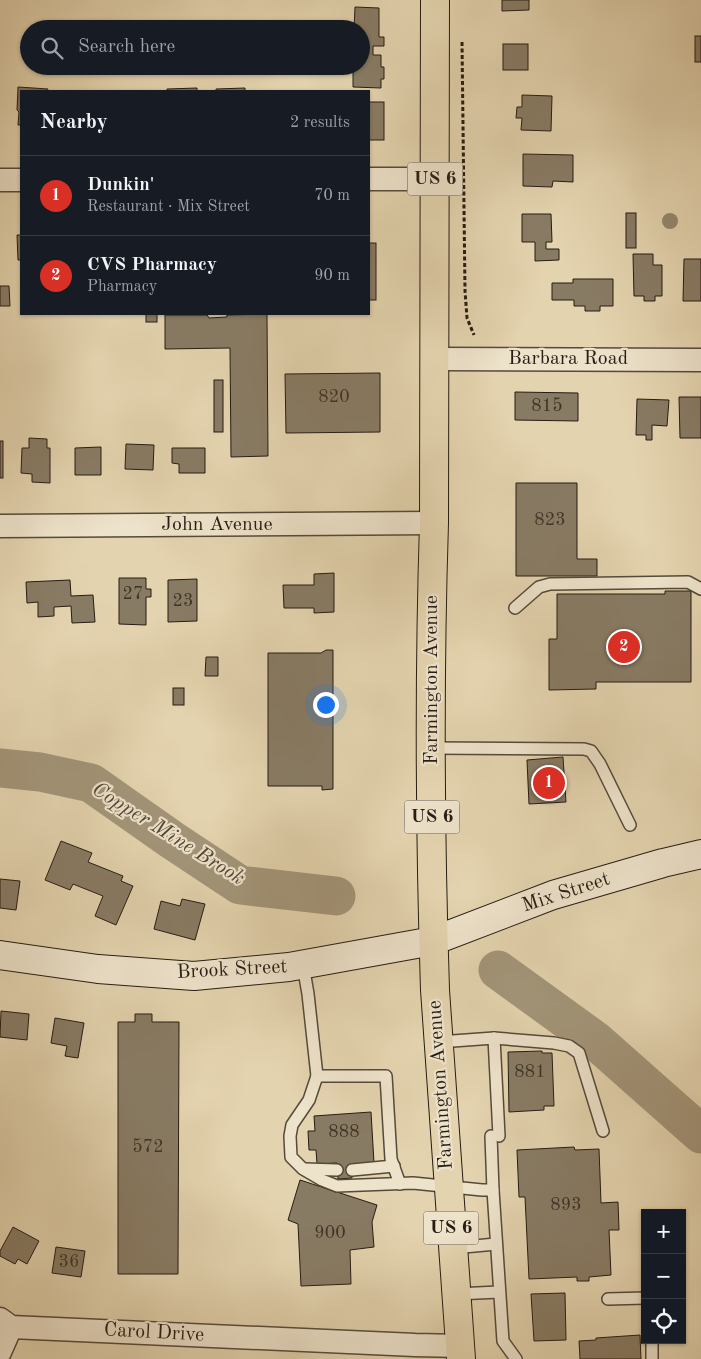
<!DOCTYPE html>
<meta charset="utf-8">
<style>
body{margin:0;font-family:"Old Standard TT",serif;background:#242831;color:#f1f3f6}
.controls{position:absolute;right:15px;bottom:15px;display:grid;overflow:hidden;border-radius:0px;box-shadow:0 1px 4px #0004}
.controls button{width:45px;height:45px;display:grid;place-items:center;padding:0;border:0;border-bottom:1px solid #363941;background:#171b24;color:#f1f3f6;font:25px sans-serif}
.you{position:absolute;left:325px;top:704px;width:18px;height:18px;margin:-12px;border:4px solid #fff;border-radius:50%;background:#1a73e8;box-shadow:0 0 0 8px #1a73e833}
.badge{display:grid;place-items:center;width:32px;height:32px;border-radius:50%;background:#d93025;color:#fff;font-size:16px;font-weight:700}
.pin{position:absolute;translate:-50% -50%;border:2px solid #fff;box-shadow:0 1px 5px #0006}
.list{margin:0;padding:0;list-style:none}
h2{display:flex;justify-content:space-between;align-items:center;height:65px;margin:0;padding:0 20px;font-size:21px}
h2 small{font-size:16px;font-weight:400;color:#9ea1a6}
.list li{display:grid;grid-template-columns:32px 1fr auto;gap:15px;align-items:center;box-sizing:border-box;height:80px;padding:0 20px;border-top:1px solid #363941}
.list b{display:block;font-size:19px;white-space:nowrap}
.list p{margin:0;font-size:16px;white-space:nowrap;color:#9ea1a6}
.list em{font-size:16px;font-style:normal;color:#9ea1a6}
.icon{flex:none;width:28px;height:28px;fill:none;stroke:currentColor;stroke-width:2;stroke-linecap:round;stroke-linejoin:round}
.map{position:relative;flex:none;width:701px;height:1359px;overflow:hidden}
.search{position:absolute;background:#171b24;box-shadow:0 1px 4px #0004;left:20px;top:20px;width:350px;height:55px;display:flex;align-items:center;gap:12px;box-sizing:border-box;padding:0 18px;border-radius:28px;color:#9ea1a6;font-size:19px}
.panel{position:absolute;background:#171b24;box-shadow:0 1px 4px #0004;left:20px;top:90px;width:350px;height:225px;border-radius:0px}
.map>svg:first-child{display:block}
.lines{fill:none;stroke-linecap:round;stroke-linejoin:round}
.river{stroke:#a39579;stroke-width:39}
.building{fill:#887b64;stroke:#261c13}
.lane-casing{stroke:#554a3a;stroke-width:14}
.street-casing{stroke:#554a3a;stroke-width:25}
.secondary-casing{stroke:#261c13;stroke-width:30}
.highway-casing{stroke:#261c13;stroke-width:30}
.path{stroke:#261c13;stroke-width:3;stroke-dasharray:4 2.5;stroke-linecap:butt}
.lane{stroke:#ede2ca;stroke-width:11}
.street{stroke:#ede2ca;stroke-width:22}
.secondary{stroke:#ede2ca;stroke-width:28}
.highway{stroke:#e3d3ae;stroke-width:28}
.tree{fill:#95886e}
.labels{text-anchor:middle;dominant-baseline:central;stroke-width:4.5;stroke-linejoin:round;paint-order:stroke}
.number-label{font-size:18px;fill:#3e3427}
.shield{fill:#ede2ca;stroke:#62574a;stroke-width:1}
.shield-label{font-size:19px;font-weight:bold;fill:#261c13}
.street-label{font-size:20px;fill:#261c13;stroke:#ede2ca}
.water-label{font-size:21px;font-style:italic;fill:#524637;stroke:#ede2ca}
</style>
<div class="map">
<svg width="701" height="1359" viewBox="0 0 701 1359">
<rect width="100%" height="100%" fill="#e3d3ae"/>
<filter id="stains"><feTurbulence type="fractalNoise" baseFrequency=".004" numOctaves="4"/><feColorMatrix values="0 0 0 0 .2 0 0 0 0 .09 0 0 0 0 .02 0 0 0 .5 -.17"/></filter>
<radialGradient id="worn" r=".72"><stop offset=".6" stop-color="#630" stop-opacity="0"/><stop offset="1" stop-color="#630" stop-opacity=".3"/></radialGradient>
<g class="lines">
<!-- river -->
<g class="river">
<path d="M0,768L40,772L91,783L172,840L240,885L336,896"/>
<path d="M498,970L596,1041L701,1134"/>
</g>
</g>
<!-- building -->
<g class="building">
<path d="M502,0H529V10L502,11Z"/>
<path d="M355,7L379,8V37H384V46H373V55H381V67H384V79H381V88L353,87V66H361V29H354Z"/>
<rect x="695" y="36" width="6" height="26"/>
<rect x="503" y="44" width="25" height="26"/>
<path d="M18,87L48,89L47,91H21V125H18L19,112L17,110Z"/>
<path d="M197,88V91H167V89Z"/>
<path d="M245,88V91H216V89Z"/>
<path d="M522,95L552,96L551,131L521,130L522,118H516L517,107H522Z"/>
<rect x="369" y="102" width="15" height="38"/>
<path d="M523,154L573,155V182L553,181L552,187L523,186Z"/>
<rect x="626" y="213" width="10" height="35"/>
<path d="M522,214H551L552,242H546V249H559V260L535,261V242H522Z"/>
<path d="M17,235H21V260H18Z"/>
<rect x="369" y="243" width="7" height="57"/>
<path d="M633,254H653V265H662V296H655V301H644V296H634Z"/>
<path d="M684,259H701V301H683Z"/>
<path d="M573,279H613V306H600V311H585V306H574V300H552V283H573Z"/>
<path d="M0,286H9L10,306H0Z"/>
<rect x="146" y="314" width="11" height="8"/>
<path d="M267,314L268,456L231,457L230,348L165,349V315H207L209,318L227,317V315Z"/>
<path d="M380,373V432L286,433L285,374Z"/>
<rect x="214" y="380" width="9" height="52"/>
<path d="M515,392L578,393V421L515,420Z"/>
<path d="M679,397H701V438H680Z"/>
<path d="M637,399L669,400L667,426L652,425V440H646V435H636Z"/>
<path d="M29,438L47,439V448H50V483L32,482V474L21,473L22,448H29Z"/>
<rect x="0" y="441" width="3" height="37"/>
<path d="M126,444L154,445L153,470L125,469Z"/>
<path d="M101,447V475H75V448Z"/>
<path d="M172,448H205V473H179V464L172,463Z"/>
<path d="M516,483H577V559H597V576H516Z"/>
<path d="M334,573V612L314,613V608H284L283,585H314V574Z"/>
<path d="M119,578H146V589H151V597H146V625L119,624Z"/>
<path d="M197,579V621L168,622V580Z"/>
<path d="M70,580L71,596L93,595L95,622L72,623L71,606L54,607V616L38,617V602L27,603L26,582Z"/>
<path d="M665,591H691V682H596V689L549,690V639H557V594H665Z"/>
<path d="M326,650H333V789L322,790V786H268V653H321Z"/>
<path d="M206,657H218V676H205Z"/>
<rect x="173" y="688" width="11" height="17"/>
<path d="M563,757L566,802L529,804L527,760Z"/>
<path d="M61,841L92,853L88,862L123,876L121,881L133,886L116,925L95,916L103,896L73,884L70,890L45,880Z"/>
<path d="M0,879L20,881L16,910L0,908Z"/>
<path d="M182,899L205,904L195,940L154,929L161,901L180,906Z"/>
<path d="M1,1011L29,1014L27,1040L0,1037Z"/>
<path d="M135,1014H152V1022H179L178,1274H118V1022H135Z"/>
<path d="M55,1018L84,1023L78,1058L65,1056L67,1046L51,1043Z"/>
<path d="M542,1051V1053H552L554,1106H544V1110L509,1112L508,1052Z"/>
<path d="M371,1112L374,1163L351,1165L352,1178L338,1179L337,1163L317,1164L316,1150H309L308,1131H315L314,1116Z"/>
<path d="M574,1147L575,1150L599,1149L601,1203L618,1202L619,1230H609L611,1275L589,1277V1281H577V1277L529,1279L525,1197H519L517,1150Z"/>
<path d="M300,1180L377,1205L372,1222L374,1247L350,1250L351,1284L301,1286L298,1224L288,1220Z"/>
<path d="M13,1227L39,1241L27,1264L18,1259L15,1264L0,1256V1251Z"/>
<path d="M56,1247L85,1251L81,1277L52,1273Z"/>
<path d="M565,1293L566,1340L534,1341L531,1294Z"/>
<path d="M640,1335L641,1359H580L579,1341L596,1340V1338Z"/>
</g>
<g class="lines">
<defs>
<g id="lane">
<path d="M515,608L539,587L550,584L688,582L701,589"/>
<path d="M431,748L584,749L591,751L600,764L630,825"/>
<path d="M303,965L308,994L317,1076H386L391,1159L400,1184"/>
<path d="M494,1038L499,1136"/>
<path d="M439,1042L494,1038L554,1043L569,1046L579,1053L603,1131"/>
<path d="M317,1076L309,1100L292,1125L290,1136L291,1157L303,1169L322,1180L337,1186L413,1183L482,1190H493"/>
<path d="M491,1136L493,1190L503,1341L516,1359"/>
<path d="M304,1169L337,1170"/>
<path d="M352,1170L394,1166"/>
<path d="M453,1248L496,1244"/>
<path d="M456,1294L499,1292"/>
<path d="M608,1299L645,1298"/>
<path d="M652,1340V1359"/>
</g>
<g id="street">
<path d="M369,179H435"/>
<path d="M0,180H21"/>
<path d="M435,359L701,360"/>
<path d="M0,526L434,523"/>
<path d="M0,1319L11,1327L415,1345L461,1346"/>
<path d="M0,1352L11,1327"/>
</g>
<path id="secondary" d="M0,955L98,969L194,976L289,967L433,941L553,895L663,863L701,854"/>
<path id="highway" d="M435,0L434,523C429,679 430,835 435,990L461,1359"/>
</defs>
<!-- lane casing -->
<use href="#lane" class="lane-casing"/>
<!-- street casing -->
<use href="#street" class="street-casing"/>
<!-- secondary casing -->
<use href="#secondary" class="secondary-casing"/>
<!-- highway casing -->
<use href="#highway" class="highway-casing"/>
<!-- path -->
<path class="path" d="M462,42L465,291L467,318L474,335"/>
<!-- lane -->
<use href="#lane" class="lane"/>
<!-- street -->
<use href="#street" class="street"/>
<!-- secondary -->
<use href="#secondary" class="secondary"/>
<!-- highway -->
<use href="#highway" class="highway"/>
</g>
<!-- trees -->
<circle class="tree" cx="670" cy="221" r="8"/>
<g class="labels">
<!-- number labels -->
<g class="number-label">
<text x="334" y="397">820</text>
<text x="547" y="406">815</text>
<text x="550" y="520">823</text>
<text x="133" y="594">27</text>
<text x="183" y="601">23</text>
<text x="530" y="1072">881</text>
<text x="344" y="1132">888</text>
<text x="148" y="1147">572</text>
<text x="566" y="1205">893</text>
<text x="330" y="1233">900</text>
<text x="69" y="1262">36</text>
</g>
<!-- shield labels -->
<g class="shield">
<rect x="407.5" y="162.5" width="55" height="33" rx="4"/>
<rect x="404.5" y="800.5" width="55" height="33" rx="4"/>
<rect x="423.5" y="1211.5" width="55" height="33" rx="4"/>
</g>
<g class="shield-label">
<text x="435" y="179">US 6</text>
<text x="432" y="817">US 6</text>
<text x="451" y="1228">US 6</text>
</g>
<!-- street labels -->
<g class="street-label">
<text x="568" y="359">Barbara Road</text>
<text x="217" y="525">John Avenue</text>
<text transform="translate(432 680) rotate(-90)">Farmington Avenue</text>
<text transform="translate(566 893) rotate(-18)">Mix Street</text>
<text transform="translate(232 970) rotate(-3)">Brook Street</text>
<text transform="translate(441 1085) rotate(-94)">Farmington Avenue</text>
<text transform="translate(154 1333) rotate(3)">Carol Drive</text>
</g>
<!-- water labels -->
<g class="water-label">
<text transform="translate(168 834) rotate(32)">Copper Mine Brook</text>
</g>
</g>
<rect width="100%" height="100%" filter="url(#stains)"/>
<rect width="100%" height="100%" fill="url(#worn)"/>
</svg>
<div class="controls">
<button>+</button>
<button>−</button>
<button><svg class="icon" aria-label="locate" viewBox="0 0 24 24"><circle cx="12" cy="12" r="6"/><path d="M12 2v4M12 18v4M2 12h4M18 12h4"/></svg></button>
</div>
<div class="you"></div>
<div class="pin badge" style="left:549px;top:783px">1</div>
<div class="pin badge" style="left:624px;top:647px">2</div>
<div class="search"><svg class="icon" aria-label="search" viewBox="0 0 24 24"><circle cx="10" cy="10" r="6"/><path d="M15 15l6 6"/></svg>Search here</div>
<section class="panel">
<h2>Nearby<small>2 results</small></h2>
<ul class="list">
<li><span class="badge">1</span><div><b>Dunkin'</b><p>Restaurant · Mix Street</p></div><em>70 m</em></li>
<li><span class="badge">2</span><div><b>CVS Pharmacy</b><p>Pharmacy</p></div><em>90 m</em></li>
</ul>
</section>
</div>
